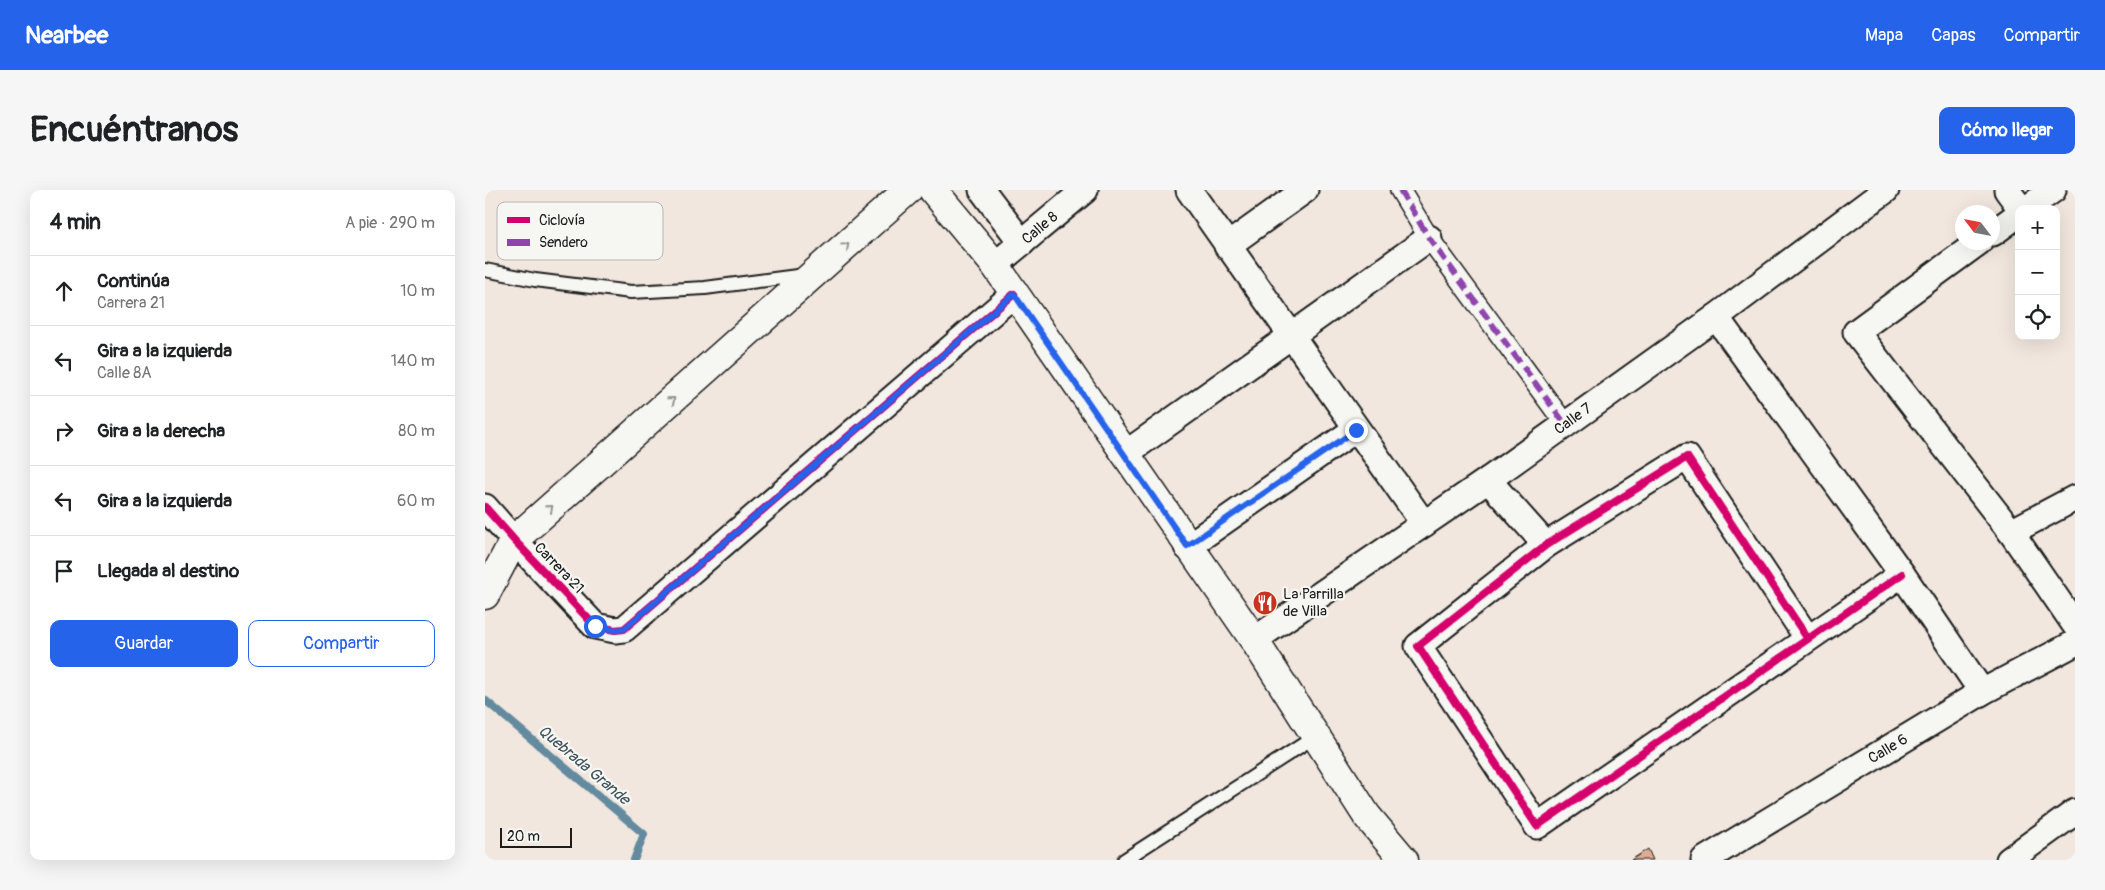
<!DOCTYPE html>
<html lang="es">
<meta charset="utf-8">
<style>
body{margin:0;font-family:Pangolin,sans-serif;background:#f6f6f6;color:#202124}
.controls{position:absolute;right:15px;top:15px;display:grid;overflow:hidden;border-radius:10px;box-shadow:0 5px 20px #0002}
.controls button{width:45px;height:45px;display:grid;place-items:center;padding:0;border:0;border-bottom:1px solid #e0e0e0;background:#fff;color:#202124;font:25px sans-serif}
.compass{position:absolute;left:1470px;top:15px;width:45px;height:45px;border-radius:50%;background:#fff;box-shadow:0 5px 20px #0002;rotate:302deg}
.scale{position:absolute;left:15px;bottom:12px;width:72px;box-sizing:border-box;padding-left:5px;border:2px solid #1c1c1c;border-top:0;font-size:14px;line-height:18px;white-space:nowrap;color:#1c1c1c;-webkit-text-stroke:4px #f6f6f2;paint-order:stroke}
.stop{position:absolute;width:15px;height:15px;margin:-11px;border:4px solid #2563eb;border-radius:50%;background:#fff}
.stop.end{background:#2563eb;border-color:#fff;box-shadow:0 1px 5px #0008}
.list{margin:0;padding:0;list-style:none}
h2{display:flex;justify-content:space-between;align-items:center;height:65px;margin:0;padding:0 20px;font-size:21px}
h2 small{font-size:16px;font-weight:400;color:#757577}
.list li{display:grid;grid-template-columns:32px 1fr auto;gap:15px;align-items:center;box-sizing:border-box;height:70px;padding:0 20px;border-top:1px solid #e0e0e0}
.list b{display:block;font-size:19px;white-space:nowrap}
.list p{margin:0;font-size:16px;white-space:nowrap;color:#757577}
.list em{font-size:16px;font-style:normal;color:#757577}
.actions{display:flex;gap:10px;padding:15px 20px}
.actions a{flex:1;padding:11px 0;border:1px solid #2563eb;border-radius:10px;text-align:center;font-size:18px;color:#2563eb}
.actions .main{background:#2563eb;color:#fff}
.icon{flex:none;width:28px;height:28px;fill:none;stroke:currentColor;stroke-width:2;stroke-linecap:round;stroke-linejoin:round}
.map{position:relative;flex:none;width:1590px;height:670px;overflow:hidden;border-radius:10px}
header{display:flex;align-items:center;gap:30px;box-sizing:border-box;height:70px;padding:0 25px;background:#2563eb;color:#fff}
header strong{font-size:24px}
nav{display:flex;gap:28px;margin-inline-start:auto;font-size:18px}
.intro{display:flex;align-items:center;justify-content:space-between;box-sizing:border-box;height:120px;padding:0 30px}
h1{margin:0;font-size:35px}
.button{padding:12px 22px;border-radius:10px;background:#2563eb;color:#fff;font-size:18px;font-weight:700}
main{display:flex;gap:30px;padding:0 30px}
aside{flex:1;background:#fff;border-radius:10px;box-shadow:0 5px 20px #0002}
.map>svg:first-child{display:block}
.lines{fill:none;stroke-linecap:round;stroke-linejoin:round}
.stream{stroke:#648a9e;stroke-width:8}
.building{fill:#dfab93;stroke:#1c1c1c}
.service-casing{stroke:#1c1c1c;stroke-width:16}
.pedestrian-casing{stroke:#1c1c1c;stroke-width:22}
.minor-casing{stroke:#1c1c1c;stroke-width:29}
.secondary-casing{stroke:#1c1c1c;stroke-width:31}
.service{stroke:#f6f6f2;stroke-width:12}
.pedestrian{stroke:#f6f6f2;stroke-width:19}
.minor{stroke:#f6f6f2;stroke-width:25}
.secondary{stroke:#f6f6f2;stroke-width:28}
.quiet{stroke:#8e44ad;stroke-width:6;stroke-dasharray:12 6;stroke-linecap:butt}
.cycleway-casing{stroke:#f6f6f2;stroke-width:11}
.cycleway{stroke:#d6006c;stroke-width:8}
.oneway{stroke:#949492}
.route{stroke:#2563eb;stroke-width:6}
.labels{text-anchor:middle;dominant-baseline:central;stroke-width:4.5;stroke-linejoin:round;paint-order:stroke}
.street-label{font-size:15px;fill:#1c1c1c;stroke:#f6f6f2}
.poi-label{font-size:15px;fill:#1c1c1c;stroke:#f6f6f2;text-anchor:start}
.water-label{font-size:16px;font-style:italic;fill:#40535d;stroke:#f6f6f2}
.key{fill:#f6f6f2;stroke:#b5b5b2;stroke-width:1}
.key-label{font-size:14px;fill:#1c1c1c}
</style>
<header>
<strong>Nearbee</strong>
<nav><a>Mapa</a><a>Capas</a><a>Compartir</a></nav>
</header>
<div class="intro"><h1>Encuéntranos</h1><a class="button">Cómo llegar</a></div>
<main>
<aside>
<h2>4 min<small>A pie · 290 m</small></h2>
<ul class="list">
<li><svg class="icon" aria-label="ahead" viewBox="0 0 24 24"><path d="M12 20V5M6 11l6-6 6 6"/></svg><div><b>Continúa</b><p>Carrera 21</p></div><em>10 m</em></li>
<li><svg class="icon" aria-label="left" viewBox="0 0 24 24"><path d="M17 20v-9H6M10 6l-5 5 5 5"/></svg><div><b>Gira a la izquierda</b><p>Calle 8A</p></div><em>140 m</em></li>
<li><svg class="icon" aria-label="right" viewBox="0 0 24 24"><path d="M7 20v-9h11M14 6l5 5-5 5"/></svg><div><b>Gira a la derecha</b></div><em>80 m</em></li>
<li><svg class="icon" aria-label="left" viewBox="0 0 24 24"><path d="M17 20v-9H6M10 6l-5 5 5 5"/></svg><div><b>Gira a la izquierda</b></div><em>60 m</em></li>
<li><svg class="icon" aria-label="arrive" viewBox="0 0 24 24"><path d="M6 21V4h12l-3 4 3 4H6"/></svg><div><b>Llegada al destino</b></div></li>
</ul>
<div class="actions"><a class="main">Guardar</a><a>Compartir</a></div>
</aside>
<div class="map">
<svg width="1590" height="670" viewBox="0 0 1590 670">
<rect width="100%" height="100%" fill="#f1e7df"/>
<filter id="ink" filterUnits="userSpaceOnUse"><feTurbulence type="fractalNoise" baseFrequency=".02" numOctaves="2"/><feDisplacementMap in="SourceGraphic" scale="10" xChannelSelector="R" yChannelSelector="G"/><feConvolveMatrix kernelMatrix="1 2 1 2 8 2 1 2 1" color-interpolation-filters="sRGB"/></filter>
<g filter="url(#ink)">
<g class="lines">
<!-- stream -->
<path class="stream" d="M0,510L159,644L149,670"/>
</g>
<!-- building -->
<path class="building" d="M1163,659L1168,670H1146Z"/>
<g class="lines">
<defs>
<g id="service">
<path d="M0,80L50,90L146,102L220,98L320,85"/>
<path d="M639,670L831,546"/>
</g>
<path id="pedestrian" d="M915,0L944,48L1080,234"/>
<g id="minor">
<path d="M497,0L537,53"/>
<path d="M704,0L939,334"/>
<path d="M1522,0L1536,19"/>
<path d="M1541,19L1568,0"/>
<path d="M1508,43L1534,24"/>
<path d="M1494,52L1371,142L1526,342L1590,435"/>
<path d="M742,56L820,0"/>
<path d="M510,75L600,0"/>
<path d="M1231,127L1417,384L1497,502"/>
<path d="M640,264L944,48"/>
<path d="M1003,290L1061,355"/>
<path d="M0,317L29,350L110,436L130,440L139,439L529,104"/>
<path d="M1526,342L1590,308"/>
<path d="M702,357L871,239"/>
<path d="M1323,449L1202,267L1061,355L933,456L1052,636L1417,384"/>
<path d="M769,450L1003,290L1231,127L1401,0"/>
<path d="M1219,670L1497,502L1590,453"/>
<path d="M1524,670L1590,622"/>
</g>
<g id="secondary">
<path d="M448,0L510,75L769,450L882,626L919,670"/>
<path d="M0,405L29,350L423,0"/>
</g>
</defs>
<!-- service casing -->
<use href="#service" class="service-casing"/>
<!-- pedestrian casing -->
<use href="#pedestrian" class="pedestrian-casing"/>
<!-- minor casing -->
<use href="#minor" class="minor-casing"/>
<!-- secondary casing -->
<use href="#secondary" class="secondary-casing"/>
<!-- service -->
<use href="#service" class="service"/>
<!-- pedestrian -->
<use href="#pedestrian" class="pedestrian"/>
<!-- minor -->
<use href="#minor" class="minor"/>
<!-- secondary -->
<use href="#secondary" class="secondary"/>
<!-- quiet -->
<path class="quiet" d="M915,0L944,48L1080,234"/>
<defs>
<g id="cycleway">
<path d="M0,317L29,350L110,436L130,440L139,439L529,104"/>
<path d="M1323,449L1202,267L1061,355L933,456L1052,636L1417,384"/>
</g>
</defs>
<!-- cycleway casing -->
<use href="#cycleway" class="cycleway-casing"/>
<!-- cycleway -->
<use href="#cycleway" class="cycleway"/>
</g>
<!-- one-way arrows -->
<defs><path id="oneway-chevron" d="M-2-3.5L2.5 0L-2 3.5" fill="none" stroke-width="1.6" stroke-linecap="round" stroke-linejoin="round" transform="scale(1.25)"/></defs>
<g class="oneway">
<use href="#oneway-chevron" transform="translate(361 56) rotate(-42)"/>
<use href="#oneway-chevron" transform="translate(187 210) rotate(-41)"/>
<use href="#oneway-chevron" transform="translate(65 318) rotate(-41)"/>
</g>
</g>
<g class="lines" filter="url(#ink)">
<!-- route -->
<path class="route" d="M110,436L130,440L139,439L529,104L702,356L871,240"/>
</g>
<!-- icons -->
<defs>
<symbol id="restaurant-disc" viewBox="-11 -11 22 22"><circle r="9.5" fill="#c8321e" stroke="#f6f6f2"/><path d="M-5-6h1v4h1v-4h1v4h1v-4h1v5L-1.5 .5V6h-2V.5L-5-1ZM5-6V6H3V1.5H1.5Q1.5-4 5-6Z" fill="#fff"/></symbol>
</defs>
<g fill-rule="evenodd">
<use href="#restaurant-disc" x="766" y="399" width="28" height="28"/>
</g>
<g class="labels">
<!-- street labels -->
<g class="street-label">
<text transform="translate(555 38) rotate(-40)">Calle 8</text>
<text transform="translate(1088 229) rotate(-36)">Calle 7</text>
<text transform="translate(74 378) rotate(46)">Carrera 21</text>
<text transform="translate(1403 559) rotate(-31)">Calle 6</text>
</g>
<!-- poi labels -->
<g class="poi-label">
<text x="798" y="404">La Parrilla<tspan x="798" dy="17">de Villa</tspan></text>
</g>
<!-- water labels -->
<g class="water-label">
<text transform="translate(99 575) rotate(40)">Quebrada Grande</text>
</g>
</g>
<!-- legend -->
<rect x="12" y="12" width="166" height="58" rx="8" class="key"/>
<rect x="22" y="27" width="23" height="6" fill="#d6006c"/>
<rect x="22" y="49" width="23" height="7" fill="#8e44ad"/>
<g class="key-label">
<text x="54" y="35">Ciclovía</text>
<text x="54" y="57">Sendero</text>
</g>
</svg>
<div class="controls">
<button>+</button>
<button>−</button>
<button><svg class="icon" aria-label="locate" viewBox="0 0 24 24"><circle cx="12" cy="12" r="6"/><path d="M12 2v4M12 18v4M2 12h4M18 12h4"/></svg></button>
</div>
<svg class="compass" viewBox="-18 -18 36 36"><path d="M0-13l5 13h-10z" fill="#e53935"/><path d="M0 13l5-13h-10z" fill="#757577"/></svg>
<div class="scale">20 m</div>
<div class="stop" style="left:110px;top:436px"></div>
<div class="stop end" style="left:871px;top:240px"></div>
</div>
</main>
